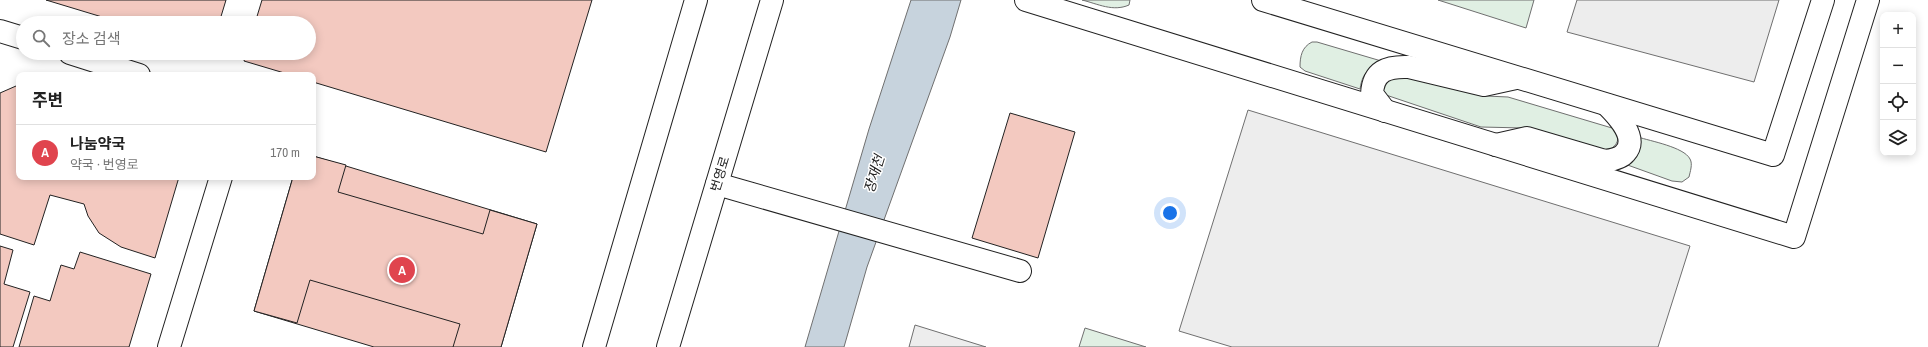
<!DOCTYPE html>
<html lang="ko">
<meta charset="utf-8">
<style>
body{margin:0;font-family:"Archivo Narrow","Noto Sans KR",sans-serif;background:#f6f6f6;color:#222}
.controls{position:absolute;right:12px;top:12px;display:grid;overflow:hidden;border-radius:8px;box-shadow:0 2px 10px #0003}
.controls button{width:36px;height:36px;display:grid;place-items:center;padding:0;border:0;border-bottom:1px solid #e0e0e0;background:#fff;color:#222;font:20px sans-serif}
.you{position:absolute;left:1170px;top:213px;width:14px;height:14px;margin:-10px;border:3px solid #fff;border-radius:50%;background:#1a73e8;box-shadow:0 0 0 6px #1a73e833}
.badge{display:grid;place-items:center;width:26px;height:26px;border-radius:50%;background:#0f766e;color:#fff;font-size:13px;font-weight:700}
.pin{position:absolute;translate:-50% -50%;border:2px solid #fff;box-shadow:0 1px 4px #0006}
.list{margin:0;padding:0;list-style:none}
h2{display:flex;justify-content:space-between;align-items:center;height:52px;margin:0;padding:0 16px;font-size:17px}
h2 small{font-size:13px;font-weight:400;color:#767676}
.list li{display:grid;grid-template-columns:26px 1fr auto;gap:12px;align-items:center;box-sizing:border-box;height:56px;padding:0 16px;border-top:1px solid #e0e0e0}
.list b{display:block;font-size:15px;white-space:nowrap}
.list p{margin:0;font-size:13px;white-space:nowrap;color:#767676}
.list em{font-size:13px;font-style:normal;color:#767676}
.icon{flex:none;width:22px;height:22px;fill:none;stroke:currentColor;stroke-width:2;stroke-linecap:round;stroke-linejoin:round}
.map{position:relative;flex:none;width:1928px;height:347px;overflow:hidden}
.search{position:absolute;background:#fff;box-shadow:0 2px 10px #0003;left:16px;top:16px;width:300px;height:44px;display:flex;align-items:center;gap:10px;box-sizing:border-box;padding:0 14px;border-radius:22px;color:#767676;font-size:15px}
.panel{position:absolute;background:#fff;box-shadow:0 2px 10px #0003;left:16px;top:72px;width:300px;height:108px;border-radius:8px}
.map>svg:first-child{display:block}
.green{fill:#e0efe3;stroke:#6f6f6f}
.parking{fill:#ededed;stroke:#6f6f6f}
.water{fill:#c7d3dd;stroke:#6f6f6f}
.building{fill:#f3c9c0;stroke:#222}
.lines{fill:none;stroke-linecap:round;stroke-linejoin:round}
.minor-casing{stroke:#222;stroke-width:24}
.major-casing{stroke:#222;stroke-width:24}
.minor{stroke:#fff;stroke-width:22}
.major{stroke:#fff;stroke-width:22}
.labels{text-anchor:middle;dominant-baseline:central;stroke-width:3;stroke-linejoin:round;paint-order:stroke}
.street-label{font-size:13px;fill:#222;stroke:#fff}
.water-label{font-size:14px;font-style:italic;fill:#222;stroke:#fff}
</style>
<div class="map">
<svg width="1928" height="347" viewBox="0 0 1928 347">
<rect width="100%" height="100%" fill="#fff"/>
<!-- green -->
<g class="green">
<path d="M1082,0H1130L1129,5C1113,12 1098,4 1082,0Z"/>
<path d="M1438,0H1534L1526,28Z"/>
<path d="M1312,42H1317L1388,63C1371,68 1363,69 1360,89L1305,71L1300,67C1300,56 1302,47 1312,42Z"/>
<path d="M1403,72L1486,96L1508,97L1612,128C1623,137 1617,148 1605,151L1524,128L1481,127L1383,94V83Z"/>
<path d="M1638,137C1650,141 1684,147 1690,159C1693,164 1690,172 1689,177L1682,182L1672,181L1622,163L1636,156L1640,142Z"/>
<path d="M1085,328L1146,347H1079Z"/>
</g>
<!-- parking -->
<g class="parking">
<path d="M1577,0H1779L1754,82L1567,32Z"/>
<path d="M1248,110L1690,246L1658,347H1232L1179,331Z"/>
<path d="M915,325L986,347H909Z"/>
</g>
<!-- water -->
<path class="water" d="M911,0H961L950,37L867,267L844,347H805L869,129Z"/>
<!-- building -->
<g class="building">
<path d="M46,0H226L219,23H122Z"/>
<path d="M262,0H592L546,152L313,82V75H291L244,61L246,53H309V23H255Z"/>
<path d="M16,86L19,87V177H179L155,258L121,247L99,233L88,216L84,204L50,195L34,245L0,234V93Z"/>
<path d="M1010,113L1075,132L1038,258L972,238Z"/>
<path d="M313,156L537,224L501,347H374L254,311L293,177H313Z"/>
<path d="M313,156L346,165L338,192L483,234L490,210L537,224L501,347H453L460,324L310,280L297,323L254,311L293,177H313Z"/>
<path d="M0,246L13,250L4,284L30,292L13,347H0Z"/>
<path d="M80,252L151,274L129,347H19L34,296L50,301L61,265L74,269Z"/>
</g>
<g class="lines">
<defs>
<g id="minor">
<path d="M1026,0L1794,237L1868,0"/>
<path d="M1263,0L1773,155L1823,0"/>
<path d="M0,31L23,38"/>
<path d="M70,53L139,75"/>
<path d="M1385,111L1372,94C1373,71 1387,66 1409,67L1484,85L1516,78"/>
<path d="M1496,145L1527,138L1605,161C1612,160 1621,158 1625,153C1639,138 1617,115 1607,105"/>
<path d="M717,184L1020,271"/>
<path d="M169,347L221,177"/>
</g>
<g id="major">
<path d="M594,347L696,0"/>
<path d="M668,347L772,0"/>
</g>
</defs>
<!-- minor casing -->
<use href="#minor" class="minor-casing"/>
<!-- major casing -->
<use href="#major" class="major-casing"/>
<!-- minor -->
<use href="#minor" class="minor"/>
<!-- major -->
<use href="#major" class="major"/>
</g>
<g class="labels">
<!-- street labels -->
<g class="street-label">
<text transform="translate(720 174) rotate(-73)">번영로</text>
</g>
<!-- water labels -->
<g class="water-label">
<text transform="translate(874 174) rotate(-73)">장재천</text>
</g>
</g>
</svg>
<div class="controls">
<button>+</button>
<button>−</button>
<button><svg class="icon" aria-label="locate" viewBox="0 0 24 24"><circle cx="12" cy="12" r="6"/><path d="M12 2v4M12 18v4M2 12h4M18 12h4"/></svg></button>
<button><svg class="icon" aria-label="layers" viewBox="0 0 24 24"><path d="M12 4l9 5-9 5-9-5zM3 14l9 5 9-5"/></svg></button>
</div>
<div class="you"></div>
<div class="pin badge" style="left:402px;top:270px;background:#e0444e">A</div>
<div class="search"><svg class="icon" aria-label="search" viewBox="0 0 24 24"><circle cx="10" cy="10" r="6"/><path d="M15 15l6 6"/></svg>장소 검색</div>
<section class="panel">
<h2>주변<small></small></h2>
<ul class="list">
<li><span class="badge" style="background:#e0444e">A</span><div><b>나눔약국</b><p>약국 · 번영로</p></div><em>170 m</em></li>
</ul>
</section>
</div>
